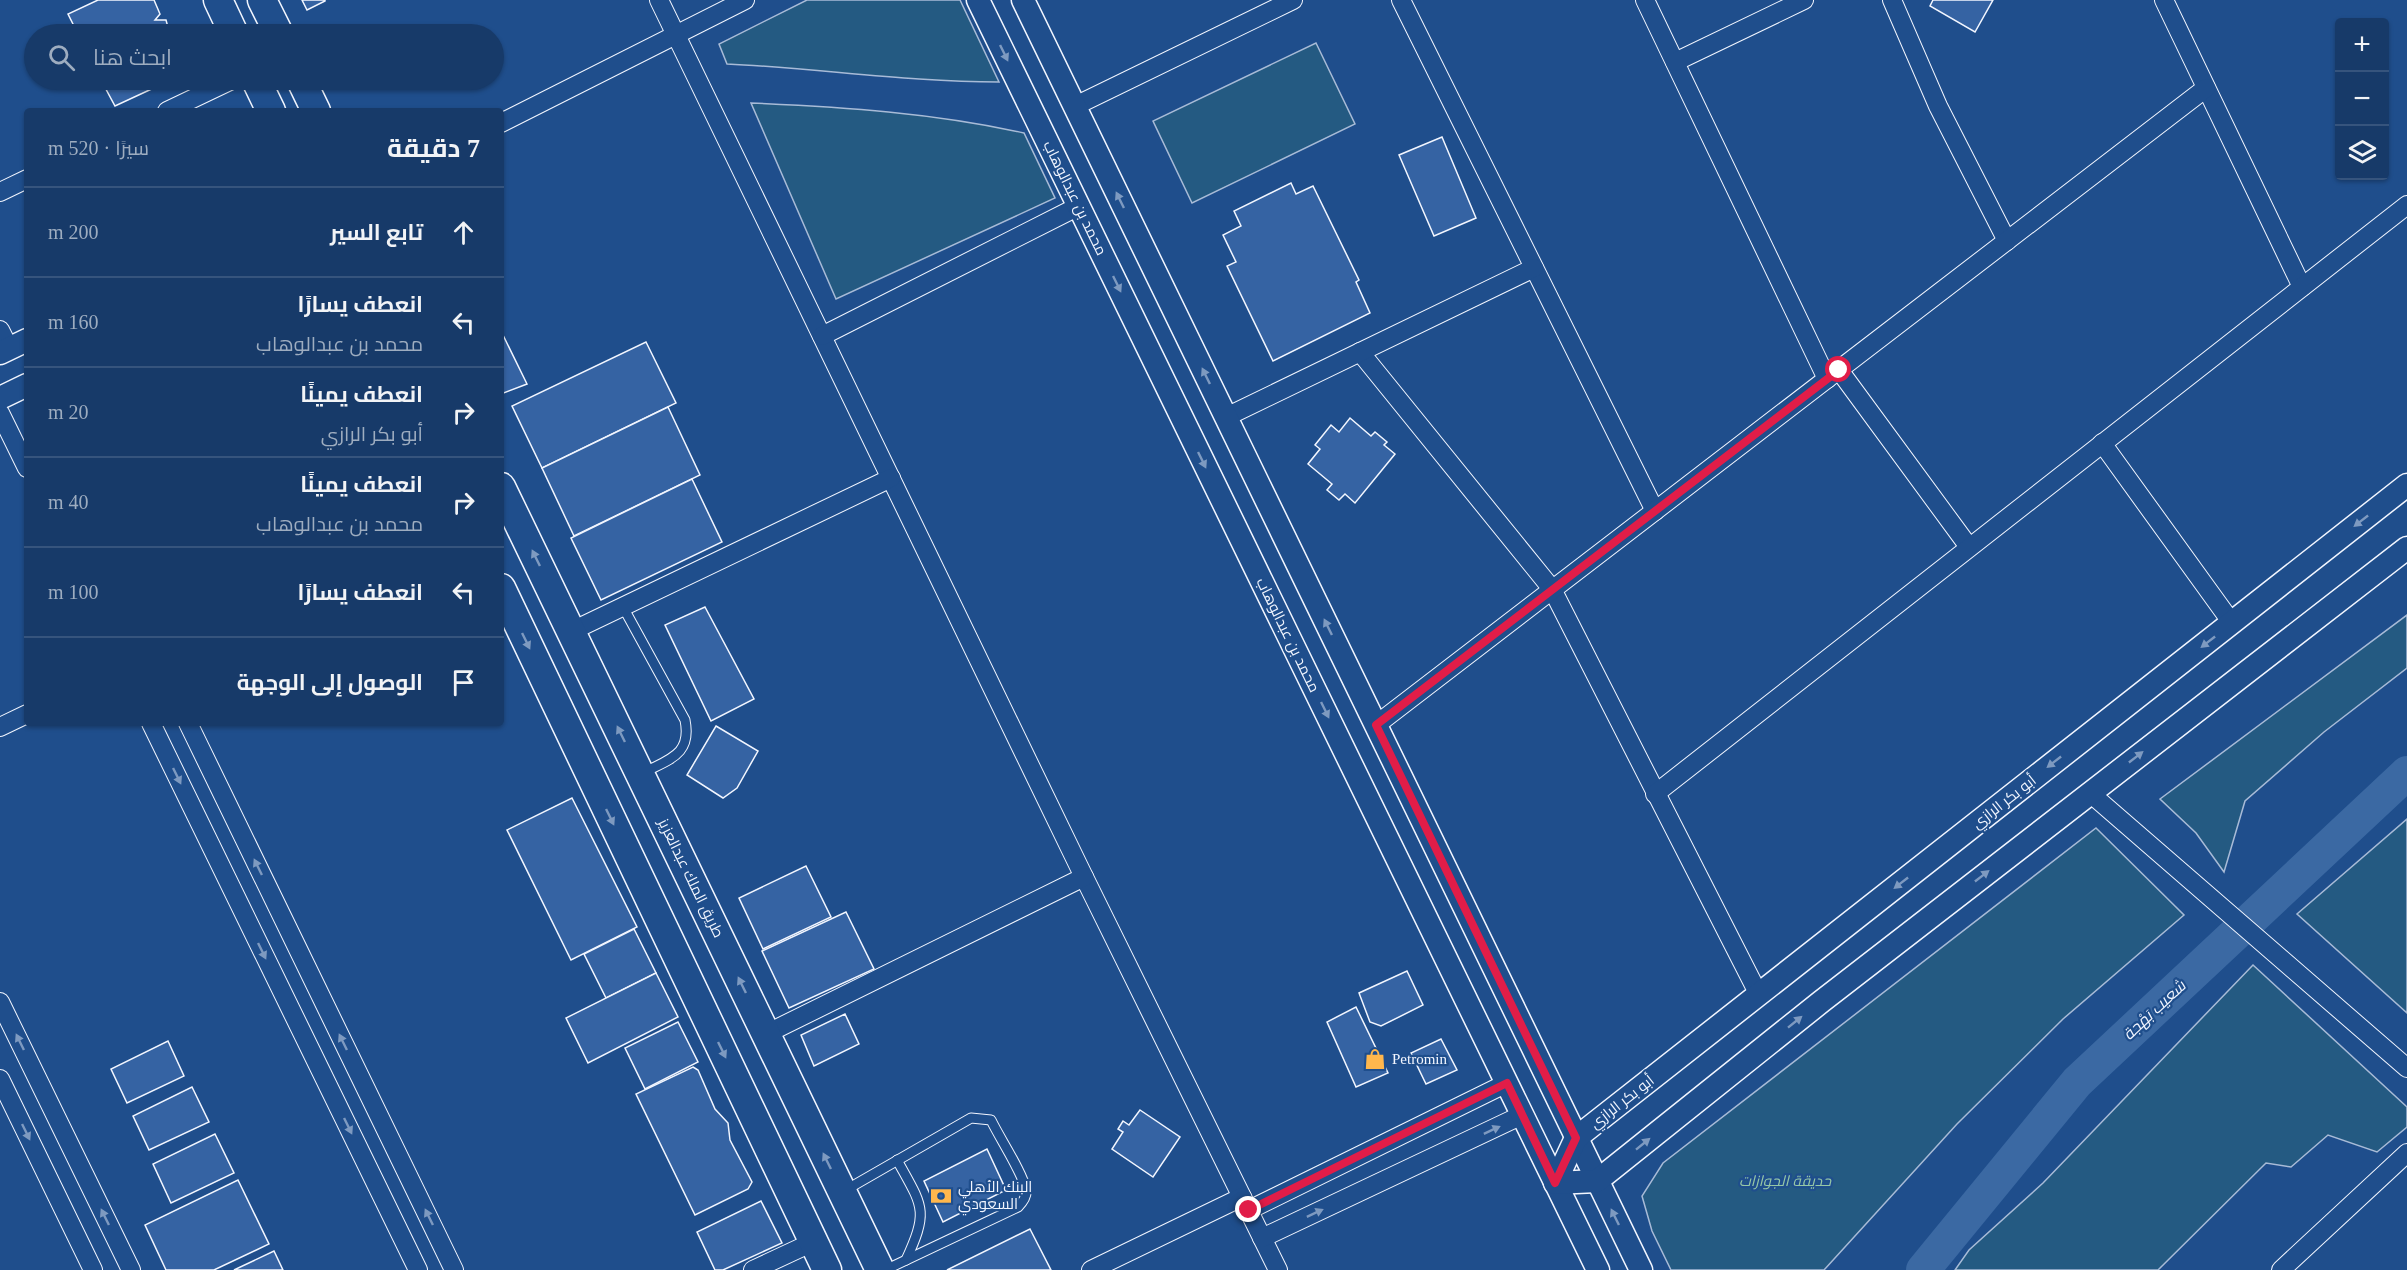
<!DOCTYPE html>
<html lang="ar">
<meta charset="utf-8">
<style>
body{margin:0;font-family:"Times New Roman",Cairo,serif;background:#20416f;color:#f1f3f6;direction:rtl}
.controls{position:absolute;right:18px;top:18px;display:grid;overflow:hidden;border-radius:6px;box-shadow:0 2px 4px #0004}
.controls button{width:54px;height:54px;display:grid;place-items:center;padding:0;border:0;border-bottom:2px solid #36547d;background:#173a69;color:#f1f3f6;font:30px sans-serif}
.stop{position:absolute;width:18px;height:18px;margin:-14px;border:4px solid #e11d48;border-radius:50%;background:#fff}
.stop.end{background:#e11d48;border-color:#fff;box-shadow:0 2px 6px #0008}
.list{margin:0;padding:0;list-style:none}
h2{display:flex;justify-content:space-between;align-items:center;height:78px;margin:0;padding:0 24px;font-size:26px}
h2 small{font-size:20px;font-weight:400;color:#9eadc0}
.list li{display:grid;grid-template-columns:39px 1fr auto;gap:18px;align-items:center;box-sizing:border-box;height:90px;padding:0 24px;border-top:2px solid #36547d}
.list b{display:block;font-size:22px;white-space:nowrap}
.list p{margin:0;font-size:20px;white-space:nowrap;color:#9eadc0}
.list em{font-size:20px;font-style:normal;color:#9eadc0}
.icon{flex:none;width:33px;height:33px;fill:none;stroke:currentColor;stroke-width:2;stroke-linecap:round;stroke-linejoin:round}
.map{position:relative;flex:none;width:2407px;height:1270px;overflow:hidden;direction:ltr}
.search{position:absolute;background:#173a69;box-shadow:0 2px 4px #0004;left:24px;top:24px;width:480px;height:66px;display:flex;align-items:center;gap:15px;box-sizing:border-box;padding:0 21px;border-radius:33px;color:#9eadc0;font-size:22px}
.panel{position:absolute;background:#173a69;box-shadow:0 2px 4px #0004;left:24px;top:108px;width:480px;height:618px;border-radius:6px;direction:rtl}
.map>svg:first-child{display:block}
.green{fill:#245a82;stroke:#a8bbd7;stroke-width:1.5}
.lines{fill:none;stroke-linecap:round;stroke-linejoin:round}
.river{stroke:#3b69a3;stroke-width:34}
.building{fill:#3563a3;stroke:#f2f6ff;stroke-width:1.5}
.service-casing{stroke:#f2f6ff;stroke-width:11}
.minor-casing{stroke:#f2f6ff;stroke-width:20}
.tertiary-casing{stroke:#f2f6ff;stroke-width:25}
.trunk-casing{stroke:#f2f6ff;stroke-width:31}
.service{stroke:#1f4e8c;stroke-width:9}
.minor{stroke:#1f4e8c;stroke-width:18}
.tertiary{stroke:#1f4e8c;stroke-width:22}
.trunk{stroke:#1f4e8c;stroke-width:28}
.oneway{fill:#7e9ac0}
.route{stroke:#e11d48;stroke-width:8}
.labels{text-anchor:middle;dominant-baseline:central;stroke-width:4.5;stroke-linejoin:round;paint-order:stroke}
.street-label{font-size:15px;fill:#f2f6ff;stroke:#1f4e8c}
.poi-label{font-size:15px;fill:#f2f6ff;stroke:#1f4e8c;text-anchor:start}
.park-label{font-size:15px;font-style:italic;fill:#97c8a6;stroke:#1f4e8c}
.water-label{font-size:16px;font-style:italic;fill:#f2f6ff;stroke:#1f4e8c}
</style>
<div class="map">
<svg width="2407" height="1270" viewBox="0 0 2407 1270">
<rect width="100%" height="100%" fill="#1f4e8c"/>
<!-- green -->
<g class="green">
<path d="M807,0H960L999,82C908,82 817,68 727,64L719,44Z"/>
<path d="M1316,43L1355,124L1192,203L1153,121Z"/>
<path d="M751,103C843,107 934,113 1024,133L1055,198L836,299Z"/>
<path d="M2407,615V668L2324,732L2245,801L2224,872L2196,833L2160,799Z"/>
<path d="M2407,819V1013L2297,914Z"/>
<path d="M2096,828L2184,915L2063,1019L1957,1124L1824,1270H1671L1652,1231L1642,1196L1663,1163Z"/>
<path d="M2253,965L2407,1107V1127L2377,1152L2328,1135L2291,1167L2266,1163L2158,1270H1955L1969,1250L2043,1183Z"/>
</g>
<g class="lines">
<!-- river -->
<path class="river" d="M1923,1270L2077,1082L2407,773"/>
</g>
<!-- building -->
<g class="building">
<path d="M98,0H154L160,14L155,20H166L169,31L163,34H78L68,14Z"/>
<path d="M302,0H325V1L307,10Z"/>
<path d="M1933,0H1993L1975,32L1930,6Z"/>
<path d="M101,80H171L115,106Z"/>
<path d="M1442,137L1476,218L1434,236L1399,155Z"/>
<path d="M1291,183L1296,194L1313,186L1359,280L1356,282L1370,313L1273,361L1227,266L1236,262L1223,235L1241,226L1234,211Z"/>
<path d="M501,331L527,384L501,394Z"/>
<path d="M646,342L676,403L542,468L512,406Z"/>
<path d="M668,407L700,475L574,536L542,468Z"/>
<path d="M1350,418L1371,436L1375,432L1387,442L1384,445L1395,454L1355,503L1345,494L1339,500L1327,490L1332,484L1308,464L1320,449L1315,445L1331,425L1339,432Z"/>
<path d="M692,479L722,542L601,600L571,538Z"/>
<path d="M705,607L754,699L711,721L665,625Z"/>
<path d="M716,726L758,751L737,788L723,798L687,775Z"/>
<path d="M572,798L637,927L571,960L507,830Z"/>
<path d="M806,866L831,917L763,949L739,898Z"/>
<path d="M846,912L874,969L789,1008L762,951Z"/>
<path d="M634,929L656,973L606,998L584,954Z"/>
<path d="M1407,971L1423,1005L1381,1026L1370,1022L1359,993Z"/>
<path d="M656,973L678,1017L588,1063L566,1018Z"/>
<path d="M1356,1007L1388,1073L1356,1087L1327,1022Z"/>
<path d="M845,1014L859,1044L814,1066L801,1035Z"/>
<path d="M678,1022L698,1062L645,1089L625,1048Z"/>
<path d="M1441,1039L1457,1070L1426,1084L1411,1053Z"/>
<path d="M168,1041L184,1076L127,1103L111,1069Z"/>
<path d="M693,1067L698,1070L715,1109L728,1123L730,1140L752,1182L748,1189L695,1215L636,1094Z"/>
<path d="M192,1087L209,1122L149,1150L133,1116Z"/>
<path d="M1140,1110L1180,1137L1153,1177L1112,1149L1123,1132L1118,1129L1123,1121L1129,1125Z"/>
<path d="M215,1134L234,1173L171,1203L153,1164Z"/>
<path d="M987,1149L1006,1190L943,1222L924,1181Z"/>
<path d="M238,1180L269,1244L214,1270H166L145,1225Z"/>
<path d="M761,1201L782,1243L723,1270H715L697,1232Z"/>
<path d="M1030,1229L1051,1270H947Z"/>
<path d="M274,1251L283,1270H234Z"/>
</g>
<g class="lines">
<defs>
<g id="service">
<path d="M623,607L685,720C692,755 669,759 643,773"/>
<path d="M897,1160C923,1207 929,1210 906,1260"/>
<path d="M844,1191L971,1118L991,1120C999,1137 1023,1173 1026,1190C1027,1197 1023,1202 1018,1207L885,1270"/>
</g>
<g id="minor">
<path d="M659,0L1084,877L1278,1270"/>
<path d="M1401,0L1655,511"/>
<path d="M1645,0L1827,379"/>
<path d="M1892,0L1938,106L2007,241"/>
<path d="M2164,0L2302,287"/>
<path d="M1675,62L1804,0"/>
<path d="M1075,106L1293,0"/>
<path d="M167,111L232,80"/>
<path d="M501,123L745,0"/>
<path d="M0,192L27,179"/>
<path d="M0,330L9,348"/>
<path d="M822,336L1079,206"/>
<path d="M1360,352L1552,589L1759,995"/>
<path d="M1839,370L1969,547"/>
<path d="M0,413L27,468"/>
<path d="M1226,417L1534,268"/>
<path d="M2102,443L2232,623"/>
<path d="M572,631L891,478"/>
<path d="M151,723L418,1270"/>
<path d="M188,723L454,1270"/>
<path d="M1376,725L2206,88"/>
<path d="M0,727L27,714"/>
<path d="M2090,793L2407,1068"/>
<path d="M1655,794L2407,205"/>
<path d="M0,1002L131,1270"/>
<path d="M766,1034L1084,877"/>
<path d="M0,1079L93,1270"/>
<path d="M1249,1210L1507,1083"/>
<path d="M1262,1238L1522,1115"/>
<path d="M753,1270L813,1242"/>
<path d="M1091,1270L1242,1197"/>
<path d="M2281,1270L2407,1153"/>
</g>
<g id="tertiary">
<path d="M978,0L1598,1270"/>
<path d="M1023,0L1641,1270"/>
<path d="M0,353L27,340"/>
<path d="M0,398L27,385"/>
<path d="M2407,485L1576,1138L1555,1183L1597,1181L1822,1001L2407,548"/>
</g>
<g id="trunk">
<path d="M218,0L234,34"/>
<path d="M262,0L279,34"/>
<path d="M256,80L271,111"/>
<path d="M301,80L316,111"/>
<path d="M501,487L880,1270"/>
<path d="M501,588L827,1270"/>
</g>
</defs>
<!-- service casing -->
<use href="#service" class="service-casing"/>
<!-- minor casing -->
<use href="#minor" class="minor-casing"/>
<!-- tertiary casing -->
<use href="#tertiary" class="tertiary-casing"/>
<!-- trunk casing -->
<use href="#trunk" class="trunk-casing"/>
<!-- service -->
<use href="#service" class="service"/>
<!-- minor -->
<use href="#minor" class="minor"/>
<!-- tertiary -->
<use href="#tertiary" class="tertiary"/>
<!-- trunk -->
<use href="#trunk" class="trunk"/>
</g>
<!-- one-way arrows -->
<defs><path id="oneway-solid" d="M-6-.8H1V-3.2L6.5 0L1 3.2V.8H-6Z" transform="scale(1.5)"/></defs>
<g class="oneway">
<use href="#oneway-solid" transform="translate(1004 53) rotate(64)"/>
<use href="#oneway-solid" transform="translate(1120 200) rotate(-116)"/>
<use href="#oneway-solid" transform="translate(1117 284) rotate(64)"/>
<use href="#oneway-solid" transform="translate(1206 376) rotate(-116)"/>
<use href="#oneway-solid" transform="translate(1202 460) rotate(64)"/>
<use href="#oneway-solid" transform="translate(2361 521) rotate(142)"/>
<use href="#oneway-solid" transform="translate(536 558) rotate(-116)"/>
<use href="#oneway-solid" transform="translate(1328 627) rotate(-116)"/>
<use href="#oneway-solid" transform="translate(526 641) rotate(64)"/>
<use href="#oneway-solid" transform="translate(2208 642) rotate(142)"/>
<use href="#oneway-solid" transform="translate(1325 710) rotate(64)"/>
<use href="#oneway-solid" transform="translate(621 734) rotate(-116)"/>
<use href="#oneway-solid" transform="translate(2136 757) rotate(-38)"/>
<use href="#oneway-solid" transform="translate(2054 762) rotate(142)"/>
<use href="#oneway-solid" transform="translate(177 776) rotate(64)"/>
<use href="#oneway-solid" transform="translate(610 817) rotate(64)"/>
<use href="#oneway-solid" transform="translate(258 867) rotate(-116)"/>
<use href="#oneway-solid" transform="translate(1982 876) rotate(-38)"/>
<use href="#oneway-solid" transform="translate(1901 883) rotate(142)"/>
<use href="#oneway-solid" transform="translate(262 951) rotate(64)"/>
<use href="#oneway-solid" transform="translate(742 985) rotate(-116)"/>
<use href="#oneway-solid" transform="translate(1795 1022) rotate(-39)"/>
<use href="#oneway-solid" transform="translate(20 1042) rotate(-116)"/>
<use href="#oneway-solid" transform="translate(343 1042) rotate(-116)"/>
<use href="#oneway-solid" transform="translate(722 1050) rotate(64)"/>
<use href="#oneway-solid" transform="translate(348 1126) rotate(64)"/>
<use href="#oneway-solid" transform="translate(1492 1130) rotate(-25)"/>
<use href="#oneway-solid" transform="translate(26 1132) rotate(64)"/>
<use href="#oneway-solid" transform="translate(1643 1144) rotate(-39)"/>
<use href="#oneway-solid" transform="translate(827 1161) rotate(-116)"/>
<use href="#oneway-solid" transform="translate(1315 1213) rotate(-25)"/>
<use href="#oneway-solid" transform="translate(105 1217) rotate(-116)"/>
<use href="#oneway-solid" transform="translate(429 1217) rotate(-116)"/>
<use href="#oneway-solid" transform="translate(1615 1217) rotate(-116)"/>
</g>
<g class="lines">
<!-- route -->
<path class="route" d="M1249,1210L1507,1083L1555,1183L1576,1138L1376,725L1839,370"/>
</g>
<!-- icons -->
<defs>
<symbol id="shop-bare" viewBox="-9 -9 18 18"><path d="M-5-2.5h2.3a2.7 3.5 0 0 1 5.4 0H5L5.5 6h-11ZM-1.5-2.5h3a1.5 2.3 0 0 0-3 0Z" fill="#ffb74d" stroke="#1f4e8c" stroke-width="2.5" paint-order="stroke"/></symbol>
<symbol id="bank-bare" viewBox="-9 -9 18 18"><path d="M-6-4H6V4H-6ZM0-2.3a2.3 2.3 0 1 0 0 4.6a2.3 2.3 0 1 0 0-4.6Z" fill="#ffb74d" stroke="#1f4e8c" stroke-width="2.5" paint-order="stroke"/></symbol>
</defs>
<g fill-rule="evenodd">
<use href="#shop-bare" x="1360" y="1044" width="30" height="30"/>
<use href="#bank-bare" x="926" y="1181" width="30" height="30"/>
</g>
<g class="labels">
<!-- street labels -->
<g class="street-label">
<text transform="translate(1075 198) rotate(64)">محمد بن عبدالوهاب</text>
<text transform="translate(1288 635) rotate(64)">محمد بن عبدالوهاب</text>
<text transform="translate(2004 802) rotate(-38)">أبو بكر الرازي</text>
<text transform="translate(691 878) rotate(64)">طريق الملك عبدالعزيز</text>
<text transform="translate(1622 1102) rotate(-38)">أبو بكر الرازي</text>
</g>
<!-- poi labels -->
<g class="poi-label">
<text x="1392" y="1059">Petromin</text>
<text x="958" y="1187">البنك الأهلي<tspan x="958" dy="17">السعودي</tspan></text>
</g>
<!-- park labels -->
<g class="park-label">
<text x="1785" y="1181">حديقة الجوازات</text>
</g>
<!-- water labels -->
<g class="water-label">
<text transform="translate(2154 1010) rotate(-43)">شعيب بَهْجة</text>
</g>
</g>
</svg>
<div class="controls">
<button>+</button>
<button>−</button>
<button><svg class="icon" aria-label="layers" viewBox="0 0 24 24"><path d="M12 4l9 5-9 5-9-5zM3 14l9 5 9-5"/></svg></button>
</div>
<div class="stop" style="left:1839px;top:370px"></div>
<div class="stop end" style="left:1249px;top:1210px"></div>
<div class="search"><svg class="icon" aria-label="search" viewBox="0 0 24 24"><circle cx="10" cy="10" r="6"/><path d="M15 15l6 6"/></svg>ابحث هنا</div>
<section class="panel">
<h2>7 دقيقة<small>سيرًا · 520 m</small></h2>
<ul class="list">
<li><svg class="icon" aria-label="ahead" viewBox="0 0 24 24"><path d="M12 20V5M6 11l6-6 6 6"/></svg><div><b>تابع السير</b></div><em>200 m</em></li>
<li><svg class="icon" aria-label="left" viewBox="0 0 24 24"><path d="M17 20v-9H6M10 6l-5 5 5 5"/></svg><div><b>انعطف يسارًا</b><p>محمد بن عبدالوهاب</p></div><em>160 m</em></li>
<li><svg class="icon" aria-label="right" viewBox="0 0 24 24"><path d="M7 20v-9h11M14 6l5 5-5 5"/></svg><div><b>انعطف يمينًا</b><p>أبو بكر الرازي</p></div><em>20 m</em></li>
<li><svg class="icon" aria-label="right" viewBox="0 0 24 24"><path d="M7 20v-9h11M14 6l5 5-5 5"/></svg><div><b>انعطف يمينًا</b><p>محمد بن عبدالوهاب</p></div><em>40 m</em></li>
<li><svg class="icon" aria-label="left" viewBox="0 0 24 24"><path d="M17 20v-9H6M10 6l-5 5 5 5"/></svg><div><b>انعطف يسارًا</b></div><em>100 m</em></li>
<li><svg class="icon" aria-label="arrive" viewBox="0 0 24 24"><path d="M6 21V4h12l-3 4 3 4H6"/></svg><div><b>الوصول إلى الوجهة</b></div></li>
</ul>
</section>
</div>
